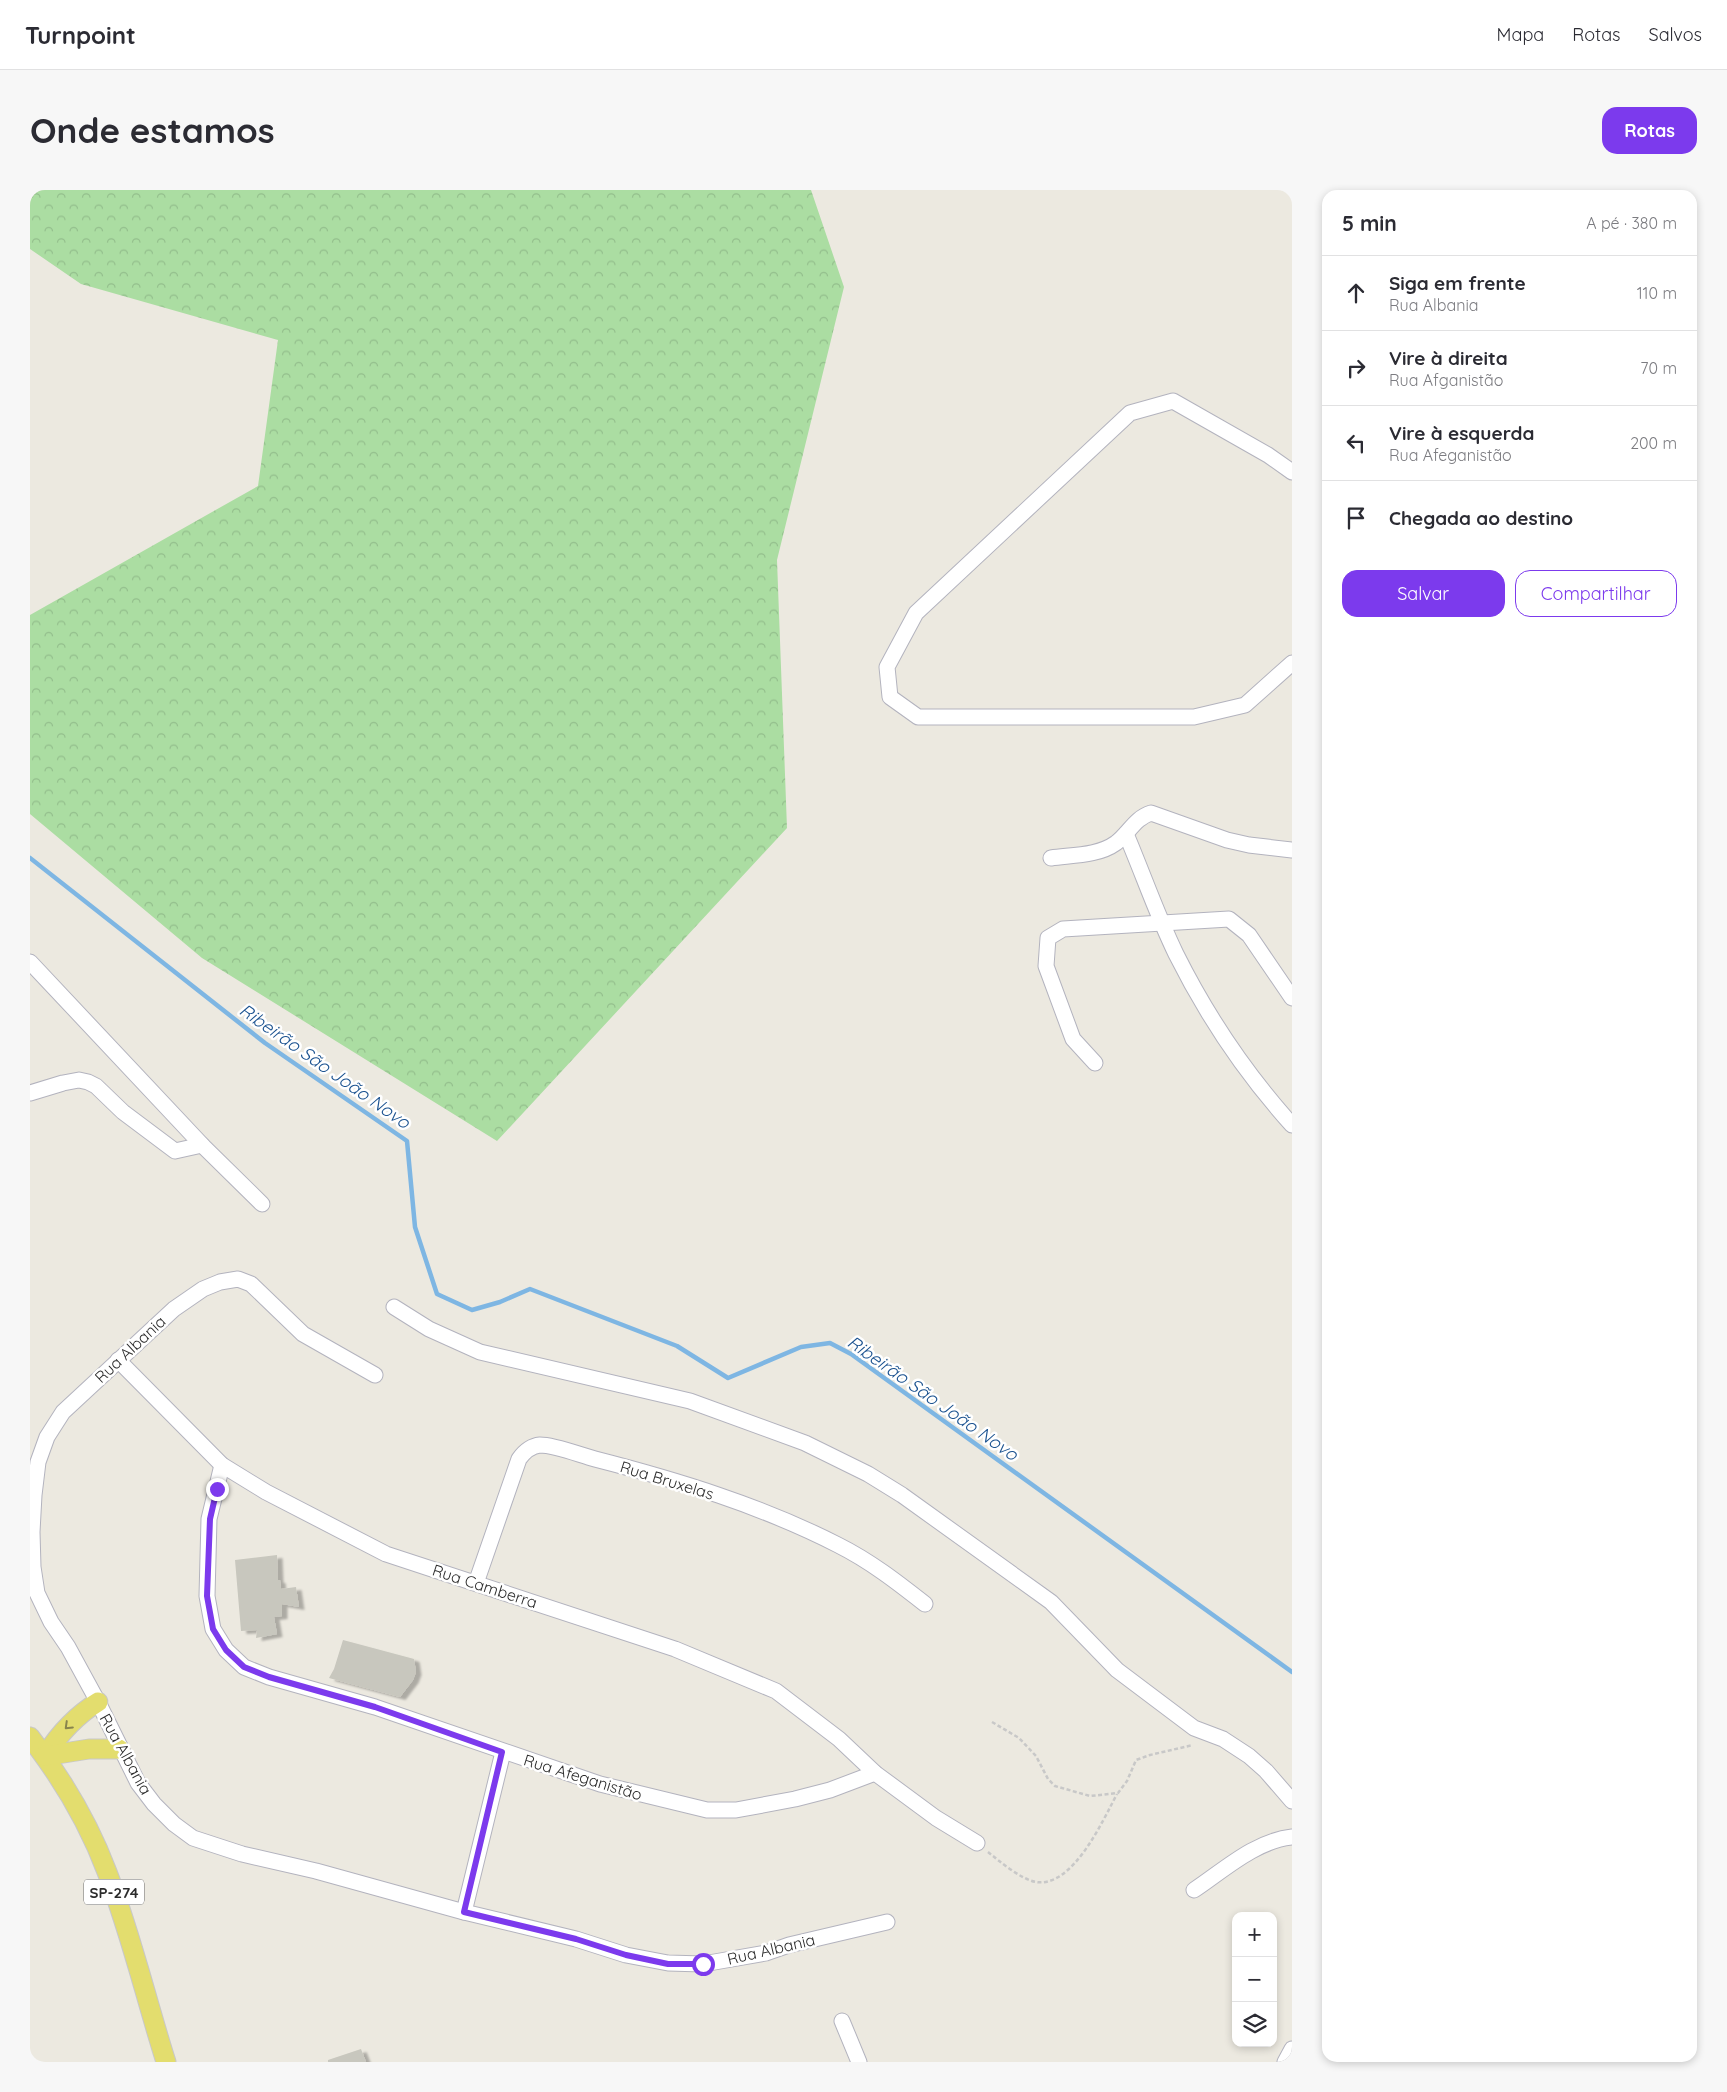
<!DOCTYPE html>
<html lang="pt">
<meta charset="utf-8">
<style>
body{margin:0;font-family:Quicksand,sans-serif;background:#f7f7f7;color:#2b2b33}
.controls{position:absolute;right:15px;bottom:15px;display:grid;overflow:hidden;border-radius:10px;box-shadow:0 2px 8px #0003}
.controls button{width:45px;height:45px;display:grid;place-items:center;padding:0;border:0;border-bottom:1px solid #e1e1e2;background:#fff;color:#2b2b33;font:25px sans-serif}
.stop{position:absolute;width:15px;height:15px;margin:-11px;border:4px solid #7c3aed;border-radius:50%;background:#fff}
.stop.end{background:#7c3aed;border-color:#fff;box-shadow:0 1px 5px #0008}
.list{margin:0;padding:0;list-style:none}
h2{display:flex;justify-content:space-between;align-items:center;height:65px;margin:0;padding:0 20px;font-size:21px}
h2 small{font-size:16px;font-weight:400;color:#7c7c81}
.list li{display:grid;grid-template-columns:32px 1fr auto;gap:15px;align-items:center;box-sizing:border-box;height:75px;padding:0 20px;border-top:1px solid #e1e1e2}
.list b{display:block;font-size:19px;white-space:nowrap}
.list p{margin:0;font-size:16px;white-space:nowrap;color:#7c7c81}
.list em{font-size:16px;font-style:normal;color:#7c7c81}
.actions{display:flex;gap:10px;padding:15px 20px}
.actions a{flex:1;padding:11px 0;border:1px solid #7c3aed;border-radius:15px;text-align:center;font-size:18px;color:#7c3aed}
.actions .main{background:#7c3aed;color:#fff}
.icon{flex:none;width:28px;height:28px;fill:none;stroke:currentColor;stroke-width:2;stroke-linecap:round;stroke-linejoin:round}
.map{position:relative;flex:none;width:1262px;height:1872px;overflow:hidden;border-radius:15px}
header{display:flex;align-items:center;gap:30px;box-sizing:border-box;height:70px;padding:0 25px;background:#fff;border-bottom:1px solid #e1e1e2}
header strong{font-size:24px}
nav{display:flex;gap:28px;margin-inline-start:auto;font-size:18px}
.intro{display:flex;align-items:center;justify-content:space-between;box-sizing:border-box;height:120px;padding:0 30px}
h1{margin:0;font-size:35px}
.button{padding:12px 22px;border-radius:15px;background:#7c3aed;color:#fff;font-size:18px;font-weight:700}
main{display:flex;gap:30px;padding:0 30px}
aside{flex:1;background:#fff;border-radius:15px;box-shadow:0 2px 8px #0003}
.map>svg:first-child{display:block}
.forest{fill:url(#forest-crowns)}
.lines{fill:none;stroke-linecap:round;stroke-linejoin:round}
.stream{stroke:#7eb6e3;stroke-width:4.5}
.building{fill:#c8c7be;filter:url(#shadow)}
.minor-casing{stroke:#b3b3be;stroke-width:17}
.major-casing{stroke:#c8c8c8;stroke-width:21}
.path{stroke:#c8c8c8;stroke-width:2.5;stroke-dasharray:4 2.5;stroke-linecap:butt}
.minor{stroke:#fff;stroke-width:15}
.major{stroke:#e3dd6e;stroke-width:19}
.oneway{stroke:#88844d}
.route{stroke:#7c3aed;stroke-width:6}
.labels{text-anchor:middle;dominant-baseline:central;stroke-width:5;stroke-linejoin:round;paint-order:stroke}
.shield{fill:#fff;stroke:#6b6b6b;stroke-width:1}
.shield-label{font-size:15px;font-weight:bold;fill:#2c2c2c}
.street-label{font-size:16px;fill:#2c2c2c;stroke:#fff}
.water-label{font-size:18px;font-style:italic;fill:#1c5390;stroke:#fff}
</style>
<header>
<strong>Turnpoint</strong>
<nav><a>Mapa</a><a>Rotas</a><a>Salvos</a></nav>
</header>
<div class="intro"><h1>Onde estamos</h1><a class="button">Rotas</a></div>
<main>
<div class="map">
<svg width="1262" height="1872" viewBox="0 0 1262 1872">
<defs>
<pattern id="forest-crowns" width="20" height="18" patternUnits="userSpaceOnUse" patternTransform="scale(1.25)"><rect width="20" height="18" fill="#abdda2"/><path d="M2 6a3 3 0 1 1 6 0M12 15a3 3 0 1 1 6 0" fill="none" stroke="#93be8c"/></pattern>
<filter id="shadow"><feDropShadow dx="5.5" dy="3" stdDeviation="1" flood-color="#0004"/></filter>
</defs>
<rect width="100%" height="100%" fill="#ece9e0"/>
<!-- forest -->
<path class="forest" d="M0,0H781L814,97L747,370L757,638L467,951L172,768L0,624V425L228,296L248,150L51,94L0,59Z"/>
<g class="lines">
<!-- stream -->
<path class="stream" d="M0,668L235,853L377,951L385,1037L407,1104L442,1120L470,1112L500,1099L647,1156L698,1188L771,1157L800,1153L821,1164L1262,1482"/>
</g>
<!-- building -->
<g class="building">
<path d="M247,1365L248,1390H250L251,1399L266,1397L269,1417L252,1414V1426L244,1427L247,1444L226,1448L227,1440L211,1441L205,1370Z"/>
<path d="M313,1450L384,1469L386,1482L383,1490L370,1507L299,1488L304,1479Z"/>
<path d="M331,1859L336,1872H298V1870Z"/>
</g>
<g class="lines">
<defs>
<g id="minor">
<path d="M1262,282L1238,265L1143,211L1100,223L886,423L857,477L860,507L888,527H1164L1215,515L1262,473"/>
<path d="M1096,644C1113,684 1127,725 1146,764C1177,826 1216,884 1262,935"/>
<path d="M1021,668C1042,665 1068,666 1086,653C1099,643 1105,628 1121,623L1197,650L1219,655L1262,660"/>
<path d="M0,772L172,955L232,1014"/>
<path d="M1065,873L1043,849L1016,776L1018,748L1033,739L1199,729L1219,745L1262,808"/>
<path d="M0,903L33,893L49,890L58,892L66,896L93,922L145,961L172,955"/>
<path d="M364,1117L399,1139L450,1162L660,1211L775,1253L838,1284L872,1305L1021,1412L1087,1480L1164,1538L1193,1549L1219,1566L1236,1581L1262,1611"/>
<path d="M88,1170L192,1275L236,1302L356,1364L645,1459L746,1501L809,1549L845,1583L906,1628L947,1653"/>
<path d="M345,1185L273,1144L221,1094L208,1089L190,1092L173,1099L144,1119L33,1222L17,1247L8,1272L4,1305L2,1342L3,1377L7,1403L21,1432L38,1457L68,1512L108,1593L124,1614L144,1634L163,1648L212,1664L286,1681L434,1722L546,1749L596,1765L638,1773L673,1774L736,1763L759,1755L857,1732"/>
<path d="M192,1275L179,1329L177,1406L183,1439L196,1460L214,1477L239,1487L345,1517L570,1594L677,1620H706L765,1609L800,1600L845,1583"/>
<path d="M446,1393L489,1269C494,1262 500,1256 510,1255C525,1255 550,1265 565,1269C647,1290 732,1316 808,1355C840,1371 867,1392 895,1414"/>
<path d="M1164,1700C1194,1680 1225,1651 1262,1647"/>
<path d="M434,1722L473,1562"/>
<path d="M812,1831L829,1872"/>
<path d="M1255,1872L1262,1859"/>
</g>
<g id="major">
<path d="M0,1547C31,1587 59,1634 77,1682C101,1744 116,1809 136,1872"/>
<path d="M15,1566C29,1544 45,1526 68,1512"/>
<path d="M15,1566L59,1559H89"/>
</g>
</defs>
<!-- minor casing -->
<use href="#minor" class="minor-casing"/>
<!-- major casing -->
<use href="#major" class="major-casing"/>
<!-- path -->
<g class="path">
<path d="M962,1532L989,1548L1006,1566L1018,1589L1025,1596L1060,1606L1088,1603L1097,1591L1106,1570L1120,1565L1163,1555"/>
<path d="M958,1662C969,1671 992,1690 1006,1692C1043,1698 1073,1630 1087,1604"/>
</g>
<!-- minor -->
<use href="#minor" class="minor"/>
<!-- major -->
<use href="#major" class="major"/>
</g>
<!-- one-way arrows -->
<defs><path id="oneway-chevron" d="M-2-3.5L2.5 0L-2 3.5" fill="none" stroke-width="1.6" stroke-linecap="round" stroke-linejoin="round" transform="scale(1.25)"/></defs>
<use class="oneway" href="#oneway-chevron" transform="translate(38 1536) rotate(136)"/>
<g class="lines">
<!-- route -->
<path class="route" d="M187,1299L180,1329L177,1406L183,1439L196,1460L214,1477L239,1487L345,1517L472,1562L434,1722L546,1749L596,1765L638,1774H673"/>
</g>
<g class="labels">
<!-- shield labels -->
<rect class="shield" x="54" y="1689.5" width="60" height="25" rx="4"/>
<g class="shield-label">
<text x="84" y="1702">SP-274</text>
</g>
<!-- street labels -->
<g class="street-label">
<text transform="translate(100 1159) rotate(-43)">Rua Albania</text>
<text transform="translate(637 1290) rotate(17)">Rua Bruxelas</text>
<text transform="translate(455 1396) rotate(18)">Rua Camberra</text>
<text transform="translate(96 1564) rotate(61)">Rua Albania</text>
<text transform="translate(553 1587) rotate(17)">Rua Afeganistão</text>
<text transform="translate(741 1759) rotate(-13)">Rua Albania</text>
</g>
<!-- water labels -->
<g class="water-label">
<text transform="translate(295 876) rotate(35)">Ribeirão São João Novo</text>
<text transform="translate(903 1208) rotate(35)">Ribeirão São João Novo</text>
</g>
</g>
</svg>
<div class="controls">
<button>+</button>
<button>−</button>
<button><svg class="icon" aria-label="layers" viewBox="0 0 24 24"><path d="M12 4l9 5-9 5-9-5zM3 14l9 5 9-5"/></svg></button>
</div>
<div class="stop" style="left:673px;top:1774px"></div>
<div class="stop end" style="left:187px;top:1299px"></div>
</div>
<aside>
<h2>5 min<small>A pé · 380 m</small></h2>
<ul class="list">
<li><svg class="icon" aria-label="ahead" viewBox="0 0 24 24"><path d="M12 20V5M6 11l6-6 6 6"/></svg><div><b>Siga em frente</b><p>Rua Albania</p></div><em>110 m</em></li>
<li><svg class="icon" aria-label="right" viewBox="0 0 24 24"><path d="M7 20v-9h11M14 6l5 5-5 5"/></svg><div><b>Vire à direita</b><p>Rua Afganistão</p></div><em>70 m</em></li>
<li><svg class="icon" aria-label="left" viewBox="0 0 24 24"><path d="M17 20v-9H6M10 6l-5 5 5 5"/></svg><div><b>Vire à esquerda</b><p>Rua Afeganistão</p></div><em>200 m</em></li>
<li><svg class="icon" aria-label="arrive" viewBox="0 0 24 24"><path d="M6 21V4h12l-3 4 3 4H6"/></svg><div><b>Chegada ao destino</b></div></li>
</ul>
<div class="actions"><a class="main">Salvar</a><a>Compartilhar</a></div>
</aside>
</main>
